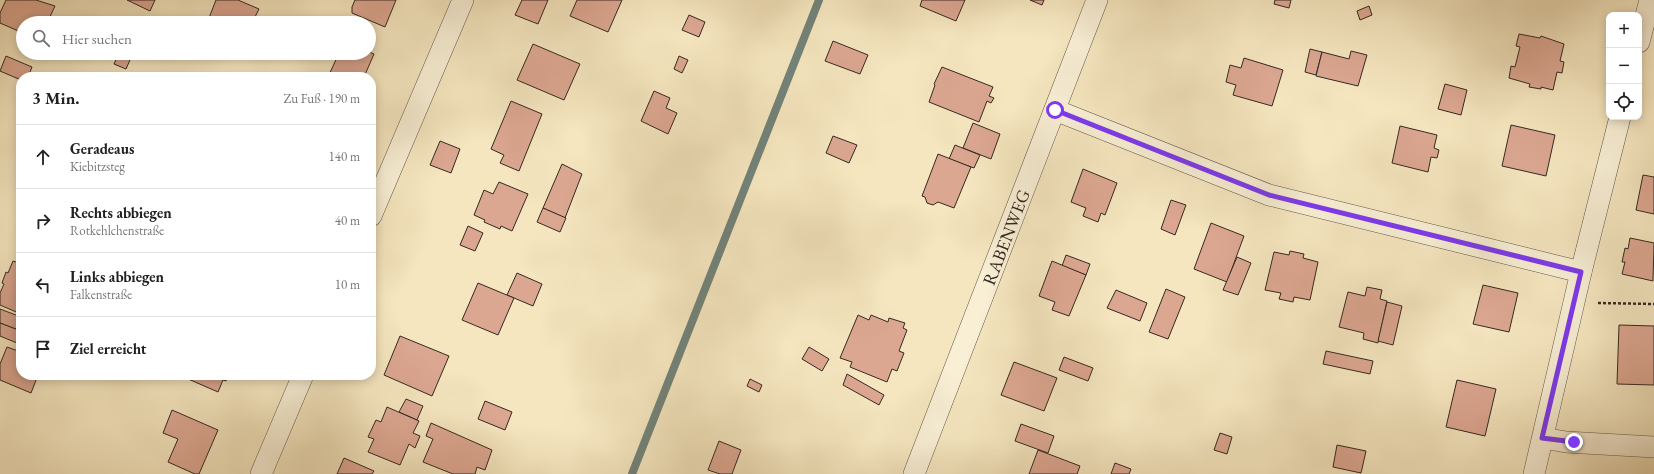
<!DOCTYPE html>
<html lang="de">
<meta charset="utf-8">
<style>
body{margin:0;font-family:"EB Garamond",serif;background:#f2f2f2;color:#202124}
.controls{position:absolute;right:12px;top:12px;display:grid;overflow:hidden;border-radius:8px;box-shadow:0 2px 10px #0003}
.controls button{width:36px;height:36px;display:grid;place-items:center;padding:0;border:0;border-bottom:1px solid #e0e0e0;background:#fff;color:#202124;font:20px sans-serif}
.stop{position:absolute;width:12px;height:12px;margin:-9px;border:3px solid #7c3aed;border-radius:50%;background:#fff}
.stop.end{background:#7c3aed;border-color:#fff;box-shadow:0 1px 4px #0008}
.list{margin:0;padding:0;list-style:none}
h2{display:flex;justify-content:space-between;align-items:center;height:52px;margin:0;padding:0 16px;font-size:17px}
h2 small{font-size:13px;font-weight:400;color:#757577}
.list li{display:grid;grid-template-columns:26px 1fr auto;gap:12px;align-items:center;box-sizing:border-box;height:64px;padding:0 16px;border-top:1px solid #e0e0e0}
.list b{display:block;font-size:15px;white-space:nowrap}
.list p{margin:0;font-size:13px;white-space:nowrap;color:#757577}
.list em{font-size:13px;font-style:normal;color:#757577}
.icon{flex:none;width:22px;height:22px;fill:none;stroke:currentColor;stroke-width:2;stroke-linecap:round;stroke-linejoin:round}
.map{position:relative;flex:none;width:1654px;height:474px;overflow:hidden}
.search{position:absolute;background:#fff;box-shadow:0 2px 10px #0003;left:16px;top:16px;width:360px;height:44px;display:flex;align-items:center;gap:10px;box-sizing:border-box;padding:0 14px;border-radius:22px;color:#757577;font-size:15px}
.panel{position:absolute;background:#fff;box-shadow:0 2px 10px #0003;left:16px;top:72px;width:360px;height:308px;border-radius:16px}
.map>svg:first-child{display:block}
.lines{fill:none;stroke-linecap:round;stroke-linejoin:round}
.stream{stroke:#72837a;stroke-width:8}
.building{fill:#dca791;stroke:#342922}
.minor-casing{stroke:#645849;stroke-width:22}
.path{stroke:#342922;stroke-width:2.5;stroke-dasharray:3 2;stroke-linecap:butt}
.minor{stroke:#f8efd5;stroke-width:21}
.route{stroke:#7c3aed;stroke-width:5}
.labels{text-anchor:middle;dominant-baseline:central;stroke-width:3;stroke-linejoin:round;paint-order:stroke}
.street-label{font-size:18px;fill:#342922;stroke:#f8efd5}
</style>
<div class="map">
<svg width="1654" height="474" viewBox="0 0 1654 474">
<rect width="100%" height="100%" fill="#f5e6bf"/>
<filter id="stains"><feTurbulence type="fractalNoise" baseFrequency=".005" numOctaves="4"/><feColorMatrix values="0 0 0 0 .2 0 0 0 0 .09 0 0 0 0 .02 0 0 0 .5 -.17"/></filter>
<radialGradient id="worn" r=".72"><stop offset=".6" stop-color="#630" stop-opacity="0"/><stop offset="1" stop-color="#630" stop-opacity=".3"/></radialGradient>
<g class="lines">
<!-- stream -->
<path class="stream" d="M632,474L819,0"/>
</g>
<!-- building -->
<g class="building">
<path d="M6,0H36L55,6L47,23H23V33L0,23V13Z"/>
<path d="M127,0H155L150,11Z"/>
<path d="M216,0H238L259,9L252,23H207Z"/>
<path d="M355,0H396L385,27L352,13V7Z"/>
<path d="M522,0H548L538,24L515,15Z"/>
<path d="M577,0H622L608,32L570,16Z"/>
<path d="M922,0H965L956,21L920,6Z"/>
<path d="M1030,0H1044L1042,5Z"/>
<path d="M1275,0H1291L1289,8L1274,4Z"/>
<path d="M1369,6L1372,15L1360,20L1357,11Z"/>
<path d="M689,15L705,22L699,37L682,30Z"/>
<path d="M1519,34L1540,38L1541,36L1564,44L1560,61L1564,62L1562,73L1557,72L1553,90L1541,87V89L1529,87L1530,84L1509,78L1511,66L1515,67L1520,47L1516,46Z"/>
<path d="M833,41L868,55L860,74L825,61Z"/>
<path d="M533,44L580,64L564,100L517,80Z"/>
<path d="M1310,49L1322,52L1316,75L1305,72Z"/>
<path d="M1351,51L1367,55L1358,86L1316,76L1322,52L1349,59Z"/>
<path d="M369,52L374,54L364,77H328L339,53Z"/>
<path d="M119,53H133L126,69L114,64Z"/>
<path d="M6,56L32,67L28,77H21V80L0,71Z"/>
<path d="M679,56L688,60L682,73L674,69Z"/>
<path d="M1244,58L1283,70L1272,106L1233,95L1236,85L1226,82L1230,65L1241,68Z"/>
<path d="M942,67L993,87L989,96L994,98L991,103L987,101L979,122L929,102L935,85L934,84Z"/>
<path d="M318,73L328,77H317Z"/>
<path d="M1445,84L1467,90L1461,115L1438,109Z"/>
<path d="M654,91L670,98L666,108L677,113L668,134L641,121Z"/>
<path d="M511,101L542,114L519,171L500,163L504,155L491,149Z"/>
<path d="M973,123L1000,134L991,159L963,148Z"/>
<path d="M1511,125L1555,135L1546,176L1502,166Z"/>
<path d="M1400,126L1437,135L1434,148L1439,150L1437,158L1431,157L1428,172L1392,163Z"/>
<path d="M833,136L857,145L849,163L826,153Z"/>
<path d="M440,141L460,149L451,173L430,165Z"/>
<path d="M955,145L980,155L974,168L949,159Z"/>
<path d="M938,154L971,167L954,208L938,202L933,205L927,203L925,197L922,196Z"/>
<path d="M562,164L582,174L565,218L543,208Z"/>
<path d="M1083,169L1117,183L1105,215L1101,213L1098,222L1083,216L1086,208L1071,202Z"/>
<path d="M1643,175L1654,177V214L1636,210Z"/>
<path d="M499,182L528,194L512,231L501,226L500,229L484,222L485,220L474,215L484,190L493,194Z"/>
<path d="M1171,200L1186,205L1175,235L1161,229Z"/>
<path d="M543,208L566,218L560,232L537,222Z"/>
<path d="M1211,223L1244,236L1227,282L1194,269Z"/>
<path d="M468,226L483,233L475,251L460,245Z"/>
<path d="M1630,238L1654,243L1653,281L1622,274L1625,262H1622L1625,248L1628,249Z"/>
<path d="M1290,251L1304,254L1303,258L1318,262L1310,300L1294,297L1293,302L1279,299L1281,293L1265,290L1274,252L1289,255Z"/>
<path d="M1066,255L1090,264L1086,275L1062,266Z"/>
<path d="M1237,257L1251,263L1238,295L1223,290Z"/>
<path d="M13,261L21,264V314L0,305V293L4,284L2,283L6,272L8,273Z"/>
<path d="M1052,261L1086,275L1069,316L1052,310L1055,302L1039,296Z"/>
<path d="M517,273L542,284L533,306L507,295Z"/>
<path d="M478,283L514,298L498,335L462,320Z"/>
<path d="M1483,285L1518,293L1509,332L1473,324Z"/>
<path d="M1367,287L1382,290L1380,299L1387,301L1378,343L1363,339L1364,333L1339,327L1348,292L1365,296Z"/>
<path d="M1166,289L1185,297L1168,339L1149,332Z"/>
<path d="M1116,290L1147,303L1140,321L1107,308Z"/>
<path d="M1387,302L1402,306L1393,345L1378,341Z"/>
<path d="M0,309L21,317V331L0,323Z"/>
<path d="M858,315L869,320L871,315L888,322L889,318L905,323L903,328L907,330L899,351L904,353L897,371L892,369L887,382L850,367L852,362L840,358Z"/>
<path d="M0,323L21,331L17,343L0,336Z"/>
<path d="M1619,325L1654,326V385L1617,384Z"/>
<path d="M400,336L449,356L432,396L384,375Z"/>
<path d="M7,347L21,352V375H38L31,393L0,380V364Z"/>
<path d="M809,347L829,359L822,371L802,359Z"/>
<path d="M1326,351L1373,361L1370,374L1323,364Z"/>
<path d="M1064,357L1093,368L1088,381L1059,370Z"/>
<path d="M1014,362L1057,378L1044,411L1001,395Z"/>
<path d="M847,374L884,395L879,405L843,385Z"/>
<path d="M179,375H228L226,381L223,380L218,392Z"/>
<path d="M750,379L762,385L759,392L747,386Z"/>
<path d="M1457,380L1496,389L1485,436L1446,427Z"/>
<path d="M406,399L423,406L417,420L399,412Z"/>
<path d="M485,401L512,412L505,430L478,419Z"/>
<path d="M387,407L419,421L413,433L420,436L415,448L409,444L400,465L368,452L374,439L368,437L376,420L381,422Z"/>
<path d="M172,410L218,430L199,474H195L168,462L178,439L163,433Z"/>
<path d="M431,423L492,450L485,470L477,467L475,474H453L423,462L433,439L426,436Z"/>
<path d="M1021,424L1054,436L1048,453L1015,441Z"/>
<path d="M1220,433L1232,437L1227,454L1214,450Z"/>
<path d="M719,441L741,450L732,474H720L708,470Z"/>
<path d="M1337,445L1366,451L1361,473L1333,467Z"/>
<path d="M1038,450L1080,466L1077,474H1029Z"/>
<path d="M344,458L374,471L372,474H337Z"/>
<path d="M1115,463L1131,469L1129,474H1111Z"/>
</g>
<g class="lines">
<defs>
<g id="minor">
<path d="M1639,42L1650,0"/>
<path d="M1055,110L1269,195L1581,272"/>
<path d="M371,216L463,0"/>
<path d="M1543,438L1566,442L1654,447"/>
<path d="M261,474L303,375"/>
<path id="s1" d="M914,474L1097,0"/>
<path d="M1534,474L1581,272L1620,117"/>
</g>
</defs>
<!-- minor casing -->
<use href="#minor" class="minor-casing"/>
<!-- path -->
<path class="path" d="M1598,303L1654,304"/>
<!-- minor -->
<use href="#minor" class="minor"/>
</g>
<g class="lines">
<!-- route -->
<path class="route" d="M1055,110L1269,195L1581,272L1542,438L1574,442"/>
</g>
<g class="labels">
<!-- street labels -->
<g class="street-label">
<text stroke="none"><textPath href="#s1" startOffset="254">RABENWEG</textPath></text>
</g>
</g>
<rect width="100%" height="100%" filter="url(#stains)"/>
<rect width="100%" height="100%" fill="url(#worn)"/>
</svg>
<div class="controls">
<button>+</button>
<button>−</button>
<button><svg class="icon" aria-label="locate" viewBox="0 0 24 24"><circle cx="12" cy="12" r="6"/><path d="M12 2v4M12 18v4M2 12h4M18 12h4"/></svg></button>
</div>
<div class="stop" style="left:1055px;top:110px"></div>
<div class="stop end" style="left:1574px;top:442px"></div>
<div class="search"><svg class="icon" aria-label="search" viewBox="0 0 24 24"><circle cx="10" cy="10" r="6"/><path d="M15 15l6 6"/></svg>Hier suchen</div>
<section class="panel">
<h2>3 Min.<small>Zu Fuß · 190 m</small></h2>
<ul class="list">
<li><svg class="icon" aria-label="ahead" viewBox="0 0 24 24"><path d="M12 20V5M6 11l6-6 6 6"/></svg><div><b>Geradeaus</b><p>Kiebitzsteg</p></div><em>140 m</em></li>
<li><svg class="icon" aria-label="right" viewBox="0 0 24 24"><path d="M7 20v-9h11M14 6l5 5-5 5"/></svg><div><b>Rechts abbiegen</b><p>Rotkehlchenstraße</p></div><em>40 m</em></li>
<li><svg class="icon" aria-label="left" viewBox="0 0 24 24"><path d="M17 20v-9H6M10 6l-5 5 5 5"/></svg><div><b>Links abbiegen</b><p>Falkenstraße</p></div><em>10 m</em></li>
<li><svg class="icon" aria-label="arrive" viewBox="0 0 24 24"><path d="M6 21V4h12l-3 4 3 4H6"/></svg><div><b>Ziel erreicht</b></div></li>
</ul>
</section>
</div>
